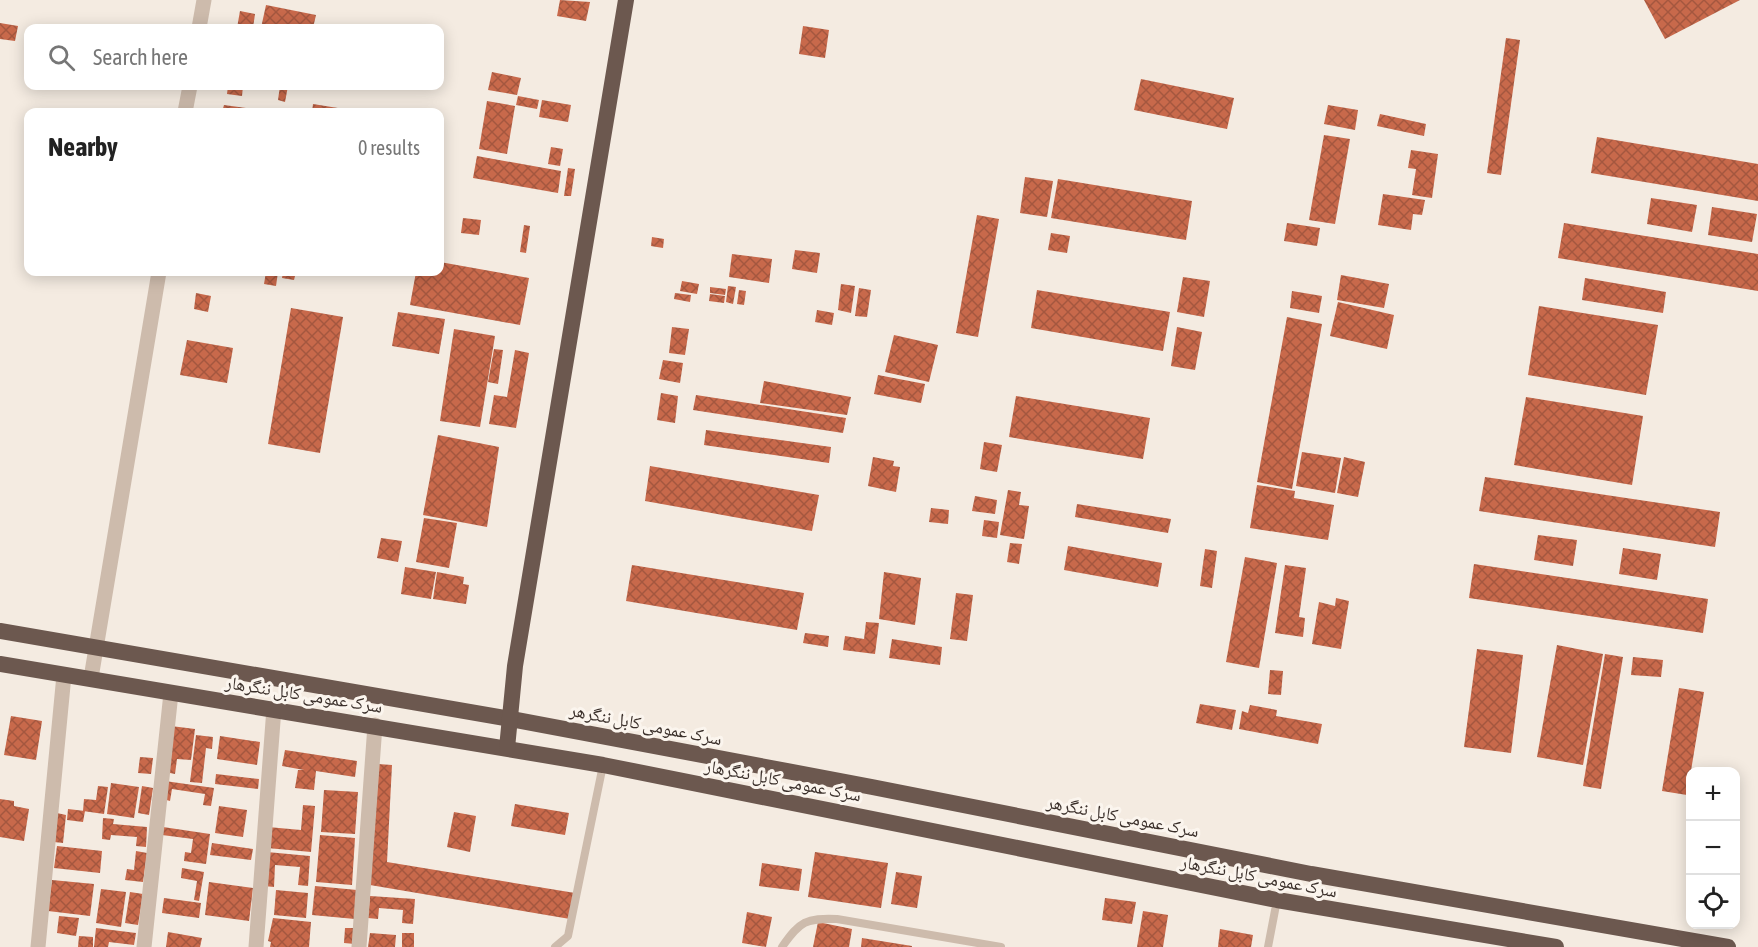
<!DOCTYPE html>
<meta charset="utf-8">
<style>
body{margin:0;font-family:"Asap Condensed","Noto Naskh Arabic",sans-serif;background:#f6f6f6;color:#222}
.controls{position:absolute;right:18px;bottom:18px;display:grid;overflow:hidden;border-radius:12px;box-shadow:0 3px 15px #0003}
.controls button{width:54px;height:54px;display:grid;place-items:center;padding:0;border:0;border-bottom:2px solid #e0e0e0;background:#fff;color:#222;font:30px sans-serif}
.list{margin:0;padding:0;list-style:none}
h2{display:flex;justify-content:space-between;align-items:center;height:78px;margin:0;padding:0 24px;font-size:26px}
h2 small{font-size:20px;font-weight:400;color:#767676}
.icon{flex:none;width:33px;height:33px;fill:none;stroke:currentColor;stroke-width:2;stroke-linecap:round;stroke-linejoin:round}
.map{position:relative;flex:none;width:1758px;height:947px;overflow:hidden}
.search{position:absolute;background:#fff;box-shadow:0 3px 15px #0003;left:24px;top:24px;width:420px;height:66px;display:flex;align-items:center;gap:15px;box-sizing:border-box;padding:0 21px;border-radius:12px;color:#767676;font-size:22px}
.panel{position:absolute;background:#fff;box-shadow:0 3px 15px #0003;left:24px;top:108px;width:420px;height:168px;border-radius:12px}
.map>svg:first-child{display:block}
.building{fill:url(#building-cross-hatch)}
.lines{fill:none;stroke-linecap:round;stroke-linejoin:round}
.service{stroke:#cdbbac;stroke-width:8}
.minor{stroke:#cdbbac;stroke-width:15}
.trunk{stroke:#6c584f;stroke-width:16}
.labels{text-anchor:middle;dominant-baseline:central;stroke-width:6;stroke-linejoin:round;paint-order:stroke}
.street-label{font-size:18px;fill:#3b302b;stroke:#fbf5ee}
</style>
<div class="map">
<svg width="1758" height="947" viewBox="0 0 1758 947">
<defs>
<pattern id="building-cross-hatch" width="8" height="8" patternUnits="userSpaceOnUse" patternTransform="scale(1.5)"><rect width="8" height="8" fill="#c8694b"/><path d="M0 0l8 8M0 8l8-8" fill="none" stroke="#a4573f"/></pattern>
</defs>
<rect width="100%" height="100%" fill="#f4ebe1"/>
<!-- building -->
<g class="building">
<path d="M560,0L590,2L586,21L557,16Z"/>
<path d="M1644,0H1740L1665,39Z"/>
<path d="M266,5L316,15L313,28H261Z"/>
<path d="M240,11L255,14L253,28H237Z"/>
<path d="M0,23L18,26L15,41L0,39Z"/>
<path d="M803,26L829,30L825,58L799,54Z"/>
<path d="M1506,38L1520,40L1501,175L1487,173Z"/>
<path d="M492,72L521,78L517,95L488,90Z"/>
<path d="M1141,79L1234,98L1227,129L1134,110Z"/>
<path d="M228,86H243L242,96L227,94Z"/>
<path d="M280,86H288L285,102L278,100Z"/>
<path d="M518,96L539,100L537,109L516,105Z"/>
<path d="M542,100L571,105L568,122L539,117Z"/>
<path d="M487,101L515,106L507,154L479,149Z"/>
<path d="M313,104L344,109V112H312Z"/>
<path d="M224,105L246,108V112H222Z"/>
<path d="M1328,105L1358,110L1355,130L1324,124Z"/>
<path d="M1380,114L1426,124L1424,136L1377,126Z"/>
<path d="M1324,135L1350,139L1335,224L1309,220Z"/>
<path d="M1597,137L1758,164V201L1591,173Z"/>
<path d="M551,147L563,149L560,166L548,164Z"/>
<path d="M1411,150L1438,154L1432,198L1412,195L1416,169L1408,168Z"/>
<path d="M477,156L561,171L558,193L473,178Z"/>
<path d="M568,168L575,169L571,196H564Z"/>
<path d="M1025,177L1053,181L1047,217L1020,213Z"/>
<path d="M1058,179L1192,201L1186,240L1051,218Z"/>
<path d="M1383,194L1425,200L1422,215L1413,214L1411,230L1378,225Z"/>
<path d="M1651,198L1697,205L1692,232L1647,224Z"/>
<path d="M1712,207L1757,214L1752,242L1708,235Z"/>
<path d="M977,215L999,219L978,337L956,333Z"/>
<path d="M463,218L481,220L479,235L461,233Z"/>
<path d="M1287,223L1320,228L1317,246L1284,241Z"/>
<path d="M1564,223L1758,254V291L1558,258Z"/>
<path d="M524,225L530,226L526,253L520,252Z"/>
<path d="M1051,233L1070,236L1067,253L1048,250Z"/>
<path d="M652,237L664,239L663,248L651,246Z"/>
<path d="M795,250L820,253L817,273L792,269Z"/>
<path d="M732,254L772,259L769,283L729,277Z"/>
<path d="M440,262L529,278L520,325L410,305L416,272H440Z"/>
<path d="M266,272H278L276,286L264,284Z"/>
<path d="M283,272H296L294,280L282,278Z"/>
<path d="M1341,275L1389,284L1384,308L1337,300Z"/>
<path d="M1183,277L1210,281L1204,317L1177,312Z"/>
<path d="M1585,278L1666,292L1663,313L1582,300Z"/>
<path d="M682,281L699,284L697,294L680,291Z"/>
<path d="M841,284L855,286L851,313L838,310Z"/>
<path d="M728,286L736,287L733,304L726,302Z"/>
<path d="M710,287L726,289L725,295L710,293Z"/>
<path d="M859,288L871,290L867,317L855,316Z"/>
<path d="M739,290L746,291L744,305L737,304Z"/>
<path d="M1037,290L1170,312L1163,351L1031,328Z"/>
<path d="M1292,291L1322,296L1319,313L1290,308Z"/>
<path d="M196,293L211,296L208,312L194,309Z"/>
<path d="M675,293L691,295L690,302L674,299Z"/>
<path d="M710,294L725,296L724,303L709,301Z"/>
<path d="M1338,302L1394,315L1387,349L1330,336Z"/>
<path d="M1539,306L1658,325L1646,395L1528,375Z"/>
<path d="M291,308L343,317L320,453L268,444Z"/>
<path d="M817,310L834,313L832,325L815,322Z"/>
<path d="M398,312L445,319L439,354L392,346Z"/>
<path d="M1287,317L1322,324L1292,489L1257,482Z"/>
<path d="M672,327L689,329L685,355L669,353Z"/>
<path d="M1177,327L1202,332L1195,370L1171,366Z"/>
<path d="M454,329L495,336L480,427L440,421Z"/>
<path d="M894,335L938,345L929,382L885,372Z"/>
<path d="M187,340L233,348L227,383L180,375Z"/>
<path d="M494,349L503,350L498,384L488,382Z"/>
<path d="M515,350L529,353L516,428L489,424L494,395L507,397Z"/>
<path d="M663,360L683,363L680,383L659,379Z"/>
<path d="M878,375L925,384L921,403L874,394Z"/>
<path d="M764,381L851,397L847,415L760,403Z"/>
<path d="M661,393L678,396L675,423L657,420Z"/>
<path d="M696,395L846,418L843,433L693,410Z"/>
<path d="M1016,396L1150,418L1143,459L1009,437Z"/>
<path d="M1526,397L1643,416L1632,485L1514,465Z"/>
<path d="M706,430L831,447L829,463L704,445Z"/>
<path d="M438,435L499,447L487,527L423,515Z"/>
<path d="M984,442L1002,445L997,472L980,469Z"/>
<path d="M1302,452L1341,458L1335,493L1296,486Z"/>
<path d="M873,457L894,461L893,466L900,467L896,492L868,486Z"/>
<path d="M1344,457L1365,462L1358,497L1337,493Z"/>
<path d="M650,466L819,495L812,531L645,501Z"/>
<path d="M1485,477L1720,512L1715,547L1479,511Z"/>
<path d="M1257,485L1295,491L1294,498L1334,505L1328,540L1250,528Z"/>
<path d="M1008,490L1021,492L1019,505L1029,506L1024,539L1000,535Z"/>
<path d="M975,496L997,500L995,514L972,511Z"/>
<path d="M1077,504L1171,519L1168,533L1075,517Z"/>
<path d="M931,508L949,510L948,524L929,522Z"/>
<path d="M424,518L457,523L449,568L416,562Z"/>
<path d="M984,520L999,522L997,538L982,536Z"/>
<path d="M1538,535L1577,540L1573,566L1534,560Z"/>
<path d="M381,538L402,541L398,562L377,558Z"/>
<path d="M1010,543L1022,544L1019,564L1007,562Z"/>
<path d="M1068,546L1162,563L1158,587L1064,570Z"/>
<path d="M1623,548L1661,554L1657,580L1619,574Z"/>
<path d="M1205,549L1217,551L1212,588L1200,586Z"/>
<path d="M1245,557L1277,563L1259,668L1226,662Z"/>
<path d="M1474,564L1708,599L1703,633L1469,598Z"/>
<path d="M632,565L804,593L797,630L626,601Z"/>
<path d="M1285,565L1306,568L1299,617L1305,618L1303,637L1275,633Z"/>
<path d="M405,567L436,572L431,599L401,594Z"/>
<path d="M437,572L464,577L463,584L469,585L466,604L433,599Z"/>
<path d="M884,572L921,578L915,625L879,619Z"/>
<path d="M956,593L973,595L967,641L950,639Z"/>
<path d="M1336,598L1349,601L1341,649L1312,644L1319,602L1335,606Z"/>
<path d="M866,622L879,623L875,654L843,650L845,636L864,639Z"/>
<path d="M805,633L829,636L828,647L803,643Z"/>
<path d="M892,639L942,647L940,665L889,658Z"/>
<path d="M1557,645L1603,654L1583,765L1537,757Z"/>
<path d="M1477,649L1523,655L1511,753L1464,747Z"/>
<path d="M1605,654L1623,657L1601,789L1583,786Z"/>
<path d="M1633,657L1663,660L1661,677L1631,675Z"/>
<path d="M1270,670L1283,671L1281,695L1268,694Z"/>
<path d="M1679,688L1704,692L1687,795L1662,791Z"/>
<path d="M1200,704L1236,710L1232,730L1196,723Z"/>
<path d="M1250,705L1277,710L1276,716L1322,724L1318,744L1239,729L1242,711L1248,713Z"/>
<path d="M11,716L42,721L36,760L4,755Z"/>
<path d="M171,726L195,729L191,760L177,759L175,774L165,772Z"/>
<path d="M196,735L213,737L212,749L206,748L202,783L190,782Z"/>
<path d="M220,736L260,742L257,765L217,759Z"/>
<path d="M285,750L357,761L355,777L316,771L314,790L295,788L298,770H304L282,766Z"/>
<path d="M140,757L153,758L151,774L138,773Z"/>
<path d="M378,764L392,765L387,862L575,893L570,919L370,885Z"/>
<path d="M216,774L259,779L258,789L215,784Z"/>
<path d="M165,781L214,788L211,806L203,805L205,794L172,789L170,801L163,799Z"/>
<path d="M111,783L139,787L134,818L107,814Z"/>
<path d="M98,786L108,787L104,814L83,811L84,799L96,800Z"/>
<path d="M142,786L153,788L149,815L138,813Z"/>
<path d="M324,790L358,792L355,834L321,832Z"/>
<path d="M0,799L14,801V806L29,809L24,841L0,837Z"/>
<path d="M515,804L569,813L565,835L511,826Z"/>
<path d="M303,805L315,806L311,852L267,848L268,827L301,830Z"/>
<path d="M219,806L247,810L243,837L215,833Z"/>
<path d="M68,809L85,811L83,822L67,820Z"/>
<path d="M454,812L476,816L470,852L447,847Z"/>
<path d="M57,813L66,815L63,843L54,842Z"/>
<path d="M103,818L114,819L113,824L147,827L146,847L136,846L137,837L111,835L110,840L102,839Z"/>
<path d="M163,827L210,834L206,864L184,861L185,852L191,853L193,839L162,835Z"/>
<path d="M320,835L355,838L352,885L316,882Z"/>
<path d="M212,843L253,849L251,860L210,855Z"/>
<path d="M57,846L102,851L100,873L54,868Z"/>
<path d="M136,851L147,853L143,882L125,880L127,869L134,870Z"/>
<path d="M267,852L310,856L308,886L298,885L300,867L275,865L274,887L264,886Z"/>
<path d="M815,852L888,863L881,908L808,897Z"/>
<path d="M762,863L802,869L799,891L759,886Z"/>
<path d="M182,868L204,872L199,901L194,900L197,881L181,878Z"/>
<path d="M896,872L922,876L917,908L891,904Z"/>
<path d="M52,880L94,884L90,916L48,911Z"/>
<path d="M209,882L253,888L249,921L205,915Z"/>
<path d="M315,886L357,890L355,919L312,915Z"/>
<path d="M101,889L126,892L121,927L96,923Z"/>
<path d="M276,890L308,893L306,918L274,915Z"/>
<path d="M130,892L143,894L138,925L125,923Z"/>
<path d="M370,896L415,899L413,924L402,923L403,910L379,908L378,919L368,918Z"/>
<path d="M164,898L201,903L199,918L162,913Z"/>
<path d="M1105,898L1136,902L1132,924L1102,920Z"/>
<path d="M1143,911L1168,915L1163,947H1137Z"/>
<path d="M747,912L772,917L766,947L742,943Z"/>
<path d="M59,916L79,918L76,936L57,933Z"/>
<path d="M273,918L311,922L309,947H270L271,942L268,941Z"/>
<path d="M818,922L852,929L849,947H813Z"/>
<path d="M96,928L136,933L134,945L109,942L108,947H94Z"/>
<path d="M345,928H355V944L344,943Z"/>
<path d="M1220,929L1253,935L1251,947H1218Z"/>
<path d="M168,932L202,938L200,947H166Z"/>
<path d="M370,933L396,935L395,947H368Z"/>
<rect x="402" y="933" width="12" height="14"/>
<path d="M79,936L93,937V947H78Z"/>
<path d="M862,938L912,946V947H861Z"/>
</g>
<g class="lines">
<!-- service -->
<g class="service">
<path d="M555,947L568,936L603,765"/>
<path d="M782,947C800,921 806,918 837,919L1001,947"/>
<path d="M1268,947L1277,900"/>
</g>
<!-- minor -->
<g class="minor">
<path d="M199,28L204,0"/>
<path d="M185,112L190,86"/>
<path d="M91,678L159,272"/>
<path d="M38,947L64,675"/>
<path d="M144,947L171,693"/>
<path d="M256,947L274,708"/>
<path d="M359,947L375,725"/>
</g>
<!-- trunk -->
<g class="trunk">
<path d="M0,631L511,719L872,787L1311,874L1728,947"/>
<path d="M0,664L603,765L1277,900L1556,947"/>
<path d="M507,748L515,666L626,0"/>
</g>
</g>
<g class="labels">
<!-- street labels -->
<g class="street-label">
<text transform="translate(304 694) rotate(9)">سرک عمومی کابل ننگرهار</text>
<text transform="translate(646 724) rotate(11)">سرک عمومی کابل ننگرهر</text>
<text transform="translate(783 780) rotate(11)">سرک عمومی کابل ننگرهار</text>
<text transform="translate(1123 816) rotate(11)">سرک عمومی کابل ننگرهر</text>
<text transform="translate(1259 876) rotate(11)">سرک عمومی کابل ننگرهار</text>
</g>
</g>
</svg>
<div class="controls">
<button>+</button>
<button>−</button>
<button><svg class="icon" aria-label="locate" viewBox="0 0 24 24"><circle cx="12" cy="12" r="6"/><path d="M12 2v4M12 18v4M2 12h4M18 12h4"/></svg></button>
</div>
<div class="search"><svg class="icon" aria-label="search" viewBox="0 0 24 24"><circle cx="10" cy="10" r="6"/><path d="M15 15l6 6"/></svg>Search here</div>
<section class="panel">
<h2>Nearby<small>0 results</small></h2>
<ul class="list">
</ul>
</section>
</div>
